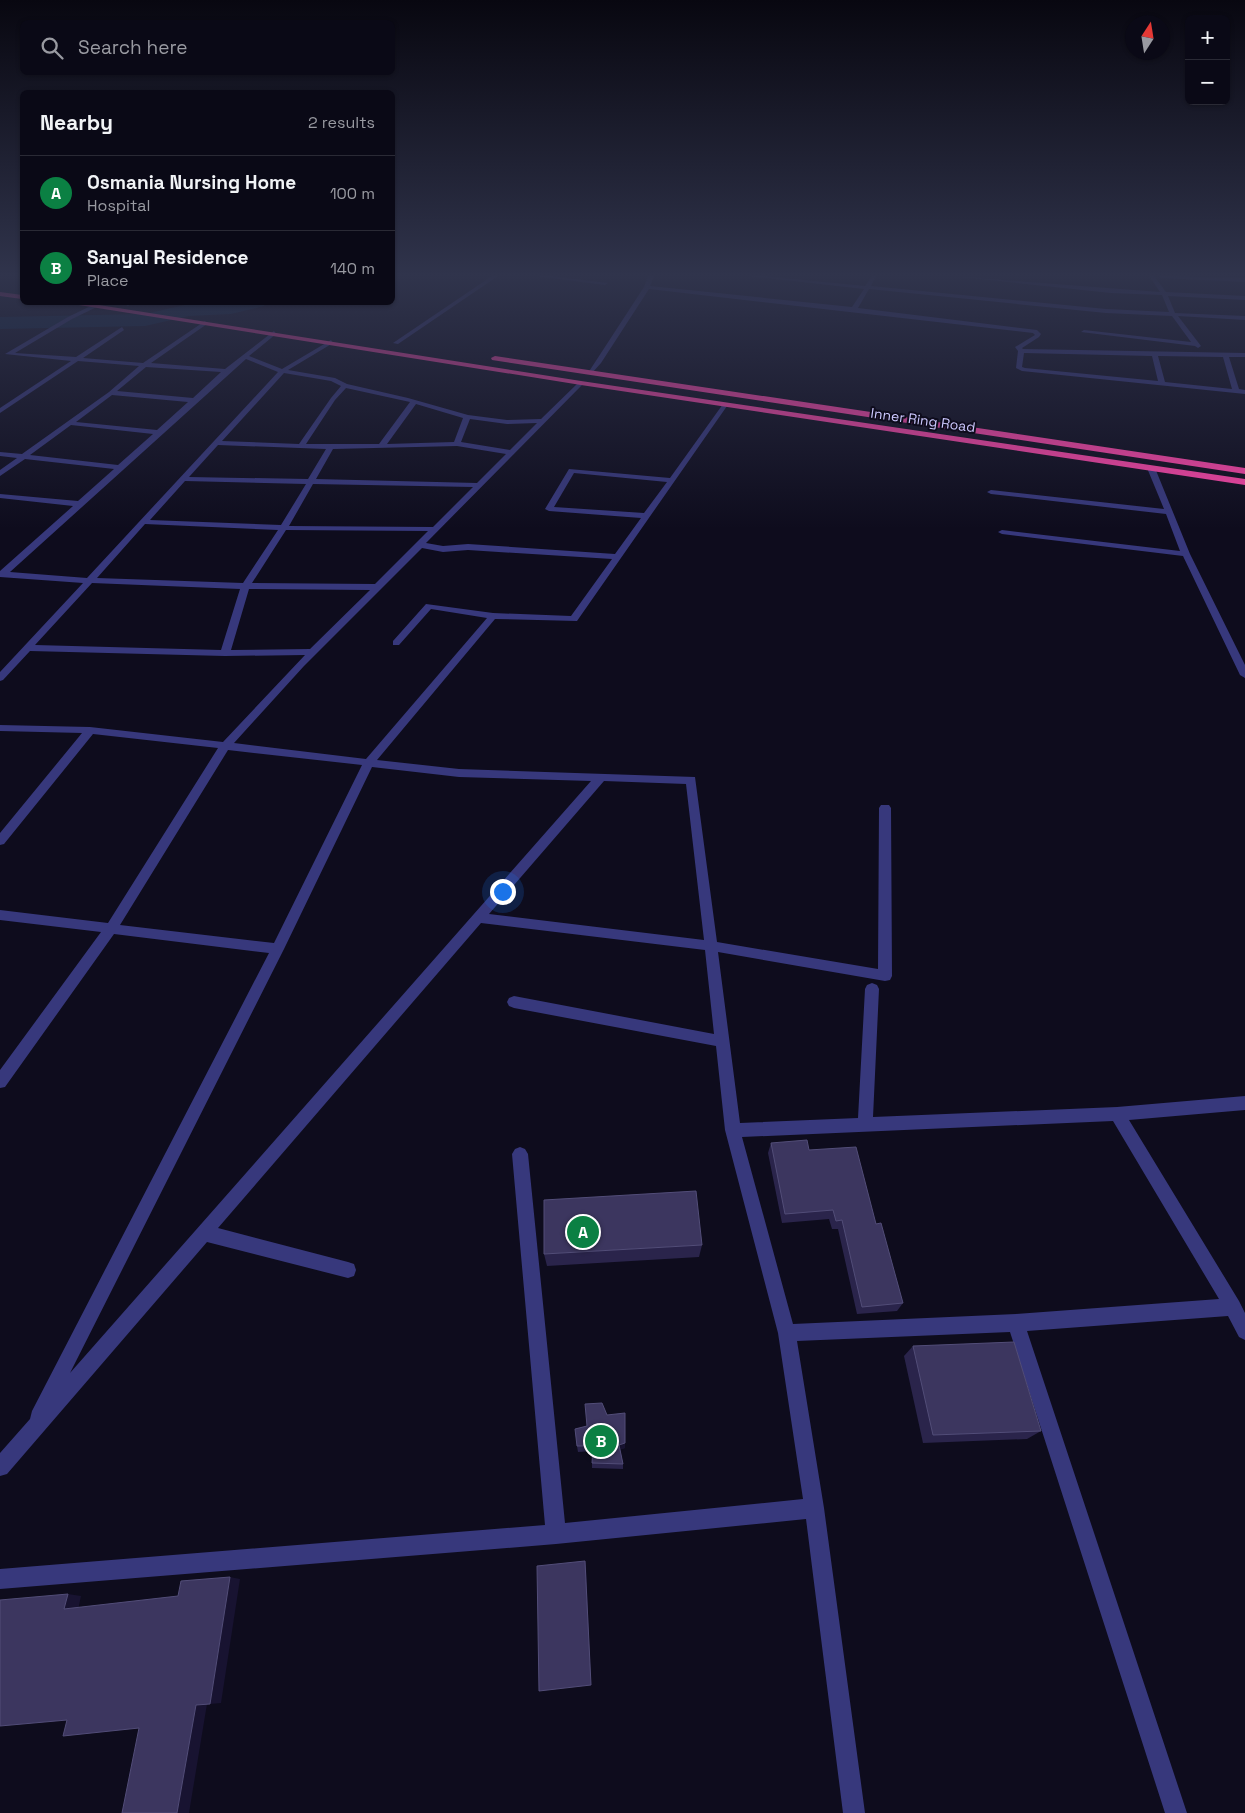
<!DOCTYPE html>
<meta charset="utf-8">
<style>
body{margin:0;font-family:"Space Grotesk",sans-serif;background:#181723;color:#f1f3f6}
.controls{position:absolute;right:15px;top:15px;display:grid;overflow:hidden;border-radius:8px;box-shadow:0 1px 4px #0004}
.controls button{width:45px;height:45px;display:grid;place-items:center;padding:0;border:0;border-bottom:1px solid #2a2a35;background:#0a0916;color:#f1f3f6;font:25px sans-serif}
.compass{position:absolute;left:1125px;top:15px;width:45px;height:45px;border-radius:50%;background:#0a0916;box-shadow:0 1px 4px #0004;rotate:12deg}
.you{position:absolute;left:502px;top:891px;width:18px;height:18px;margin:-12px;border:4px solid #fff;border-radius:50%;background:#1a73e8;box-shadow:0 0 0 8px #1a73e833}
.badge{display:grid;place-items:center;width:32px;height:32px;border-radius:50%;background:#0b8043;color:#fff;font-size:16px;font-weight:700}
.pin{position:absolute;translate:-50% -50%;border:2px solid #fff;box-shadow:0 1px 5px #0006}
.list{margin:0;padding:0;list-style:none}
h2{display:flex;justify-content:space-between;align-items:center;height:65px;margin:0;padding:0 20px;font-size:21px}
h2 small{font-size:16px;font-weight:400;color:#999aa1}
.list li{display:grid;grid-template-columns:32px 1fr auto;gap:15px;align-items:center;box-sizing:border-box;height:75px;padding:0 20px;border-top:1px solid #2a2a35}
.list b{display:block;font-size:19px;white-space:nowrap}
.list p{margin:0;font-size:16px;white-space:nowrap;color:#999aa1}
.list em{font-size:16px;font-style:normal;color:#999aa1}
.icon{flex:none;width:28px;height:28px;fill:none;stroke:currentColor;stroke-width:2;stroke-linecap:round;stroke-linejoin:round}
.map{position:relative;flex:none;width:1245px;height:1813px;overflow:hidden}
.search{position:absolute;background:#0a0916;box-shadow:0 1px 4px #0004;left:20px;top:20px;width:375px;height:55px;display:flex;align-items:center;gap:12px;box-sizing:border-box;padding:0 18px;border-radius:8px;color:#999aa1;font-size:19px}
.panel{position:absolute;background:#0a0916;box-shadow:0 1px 4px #0004;left:20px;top:90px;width:375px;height:215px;border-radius:8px}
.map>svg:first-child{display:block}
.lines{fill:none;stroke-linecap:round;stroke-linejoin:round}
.river{fill:#0c2341;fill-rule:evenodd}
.minor{fill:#37387c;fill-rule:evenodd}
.highway{fill:#fd45a7;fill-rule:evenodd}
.wall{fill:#2a244b}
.shaded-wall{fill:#181331}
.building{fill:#3c365f;stroke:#524d78}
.labels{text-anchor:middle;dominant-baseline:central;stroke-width:4;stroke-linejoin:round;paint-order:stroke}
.far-street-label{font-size:14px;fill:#ccc8fe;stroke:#0e0c1d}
</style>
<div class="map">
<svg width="1245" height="1813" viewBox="0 0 1245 1813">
<rect width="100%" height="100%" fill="#0e0c1d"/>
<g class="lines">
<!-- river -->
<path class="river" d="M225,302H266L264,306L231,314L189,316L145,326L0,329V317L145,314L189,304Z"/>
<!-- minor -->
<g class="minor">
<path d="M492,276H498L398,344L393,343Z"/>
<path d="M536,276H550L608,283L605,285Z"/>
<path d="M648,276H654L650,286L852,307L864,289L748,276H763L865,286L872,276H876L871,286L1106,309L1169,312L1162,295L1111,293L951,276L1160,292L1149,276H1154L1166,292L1245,296V300L1168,296L1175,313L1245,316V320L1178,316L1201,346L1198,348L1195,346L1081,332L1084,330L1191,342L1172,316L1106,313L869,289L858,308L1037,330L1041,334L1039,337L1022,348L1023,349L1245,353V357H1229L1239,389L1245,390V394L1022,371L1016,368L1018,351L1015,347L1035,335L1033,333L649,289L601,363L592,373H588L644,287ZM1024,353L1152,356L1158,381L1025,368L1022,367ZM1158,356L1223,357L1232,389L1165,382Z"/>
<path d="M1158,276L1245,278V282L1161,278Z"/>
<path d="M99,302H107L72,319L15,353L76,357L122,327L124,330L83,358L143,363L205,321L207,324L151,363L225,369L274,331L276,334L249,356L282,369L331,340L333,343L288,370L335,378L347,384L408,398L468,415L507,420L541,419L579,382H583V384L426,543L443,546L468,544L615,554L641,518L549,511L545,509L569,469L670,478L723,404H727V406L577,621L495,619L377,760L459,769L695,777L717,942L878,969L879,808L881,805H889L891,808L892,976L890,980L885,981L718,952L740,1123L858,1118L865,989L867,985L872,983L877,985L879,989L873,1117L1117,1107L1245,1096V1110L1129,1120L1239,1301L1245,1313V1340L1239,1337L1228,1316L1027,1331L1187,1813H1165L1010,1332L797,1341L824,1508L865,1813H843L806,1519L556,1544L0,1589V1569L545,1525L512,1154L515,1149L520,1147L525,1149L528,1154L565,1523L803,1499L778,1333L725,1130L716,1046L514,1008L509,1006L507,1002L509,998L514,996L714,1034L705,950L481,923L218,1228L348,1262L354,1264L356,1270L354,1276L348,1278L207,1242L7,1474L0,1476V1453L30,1419L32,1411L269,953L114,934L5,1087L0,1088V1070L101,932L0,920V910L108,923L218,748L93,734L4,844L0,845V833L82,733L0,731V725L90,727L223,742L305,655L225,656L30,651L3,680L0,681V672L83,583L0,577V571L73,506L0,498V494L78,501L114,469L25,459L0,476V470L17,458L0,456V452L22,454L109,392L139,366L78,361L0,413V408L71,361L5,354L68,317ZM246,359L278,372L87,578L10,572ZM146,367L221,372L193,398L117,391ZM284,373L331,381L341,386L331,398L299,444L222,441ZM346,388L410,402L379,444H306L335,400ZM112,395L188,402L157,430L76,422ZM416,404L463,418L454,442L387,444ZM470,419L507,424L537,423L510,450L461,442ZM71,425L153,434L118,465L30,455ZM218,445L326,449L308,479L189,477ZM457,446L506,454L477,483L316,479L333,449ZM574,473L667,482L644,513L554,507ZM185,481L306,484L281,525L150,520ZM313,484L473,487L433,527L289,526ZM145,524L278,530L243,583L97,578ZM286,530L428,531L375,584L252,583ZM422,548L443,552L468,550L612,559L571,616L493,613L426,604L393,641V645H399L431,609L487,618L366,759L234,743L304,666ZM92,583L240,589L221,650L35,645ZM249,589L370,590L310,649L231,650ZM228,750L362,765L274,943L120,925ZM372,767L459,777L591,781L70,1373L284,949ZM604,781L686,784L704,940L489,914ZM1113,1121L1219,1299L1016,1314L793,1324L742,1137Z"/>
<path d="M126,302H132L128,306L125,304Z"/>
<path d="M1148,466L1155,468L1190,554L1245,665V678L1240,675L1183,556L1002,534L998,532L1002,530L1180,551L1166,514L991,494L987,492L991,490L1164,509L1147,468Z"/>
</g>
<!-- highway -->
<g class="highway">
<path d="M0,292L22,295V299L0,296Z"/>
<path d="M60,302H80L581,381L1245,479V485L581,385Z"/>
<path d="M495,356L1245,468V474L492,360L491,358Z"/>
</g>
</g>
<!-- wall -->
<g class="wall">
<path d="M771,1143L809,1150L876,1224L903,1303L897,1311L857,1314L838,1229H832L829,1219L782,1223L768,1153Z"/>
<path d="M702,1245L699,1257L547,1266L544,1254Z"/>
<path d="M913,1346L1041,1431L1027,1439L923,1443L904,1356Z"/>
<path d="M607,1415L625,1448L620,1449L623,1464V1469L592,1468V1451L578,1452L577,1446Z"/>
</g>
<!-- shaded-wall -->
<g class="shaded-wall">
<path d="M625,1443V1448L619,1450V1445Z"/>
<path d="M585,1561L586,1564L591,1685Z"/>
<path d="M230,1577L240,1579L221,1703L210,1704Z"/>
<path d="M68,1594L81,1596L78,1610L64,1609Z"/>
<path d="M207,1704L189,1813H177L196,1705Z"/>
</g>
<!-- building -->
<g class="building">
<path d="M807,1140L809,1150L856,1147L876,1224L881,1223L903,1303L862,1307L842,1220L836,1221L833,1210L785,1214L771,1143Z"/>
<path d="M696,1191L702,1245L544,1254V1200Z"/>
<path d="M1014,1342L1041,1431L933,1435L913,1346Z"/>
<path d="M602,1403L607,1415L625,1413V1443L619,1445L623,1464L592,1463L593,1446H577L575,1429L587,1426L585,1404Z"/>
<path d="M585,1561L591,1685L539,1691L537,1566Z"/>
<path d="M230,1577L210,1704L196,1705L177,1813H122L139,1728L63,1736L67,1720L0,1726V1600L68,1594L64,1609L178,1596L181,1581Z"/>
</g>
<!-- sky -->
<linearGradient id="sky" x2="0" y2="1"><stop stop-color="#080710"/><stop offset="0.52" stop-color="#30344c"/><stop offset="1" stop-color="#30344c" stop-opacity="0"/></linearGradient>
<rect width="1245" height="529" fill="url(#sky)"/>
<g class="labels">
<!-- far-street labels -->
<g class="far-street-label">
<text transform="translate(923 420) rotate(8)">Inner Ring Road</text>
</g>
</g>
</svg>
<div class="controls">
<button>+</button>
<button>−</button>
</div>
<svg class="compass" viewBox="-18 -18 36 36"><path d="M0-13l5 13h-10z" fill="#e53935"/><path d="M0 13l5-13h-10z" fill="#999aa1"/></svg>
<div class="you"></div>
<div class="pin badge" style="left:583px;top:1232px">A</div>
<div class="pin badge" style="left:601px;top:1441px">B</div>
<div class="search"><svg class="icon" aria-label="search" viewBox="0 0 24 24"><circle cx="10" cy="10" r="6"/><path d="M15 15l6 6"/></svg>Search here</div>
<section class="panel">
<h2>Nearby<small>2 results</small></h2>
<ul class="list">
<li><span class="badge">A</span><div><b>Osmania Nursing Home</b><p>Hospital</p></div><em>100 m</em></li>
<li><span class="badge">B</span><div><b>Sanyal Residence</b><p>Place</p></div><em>140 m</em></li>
</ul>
</section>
</div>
